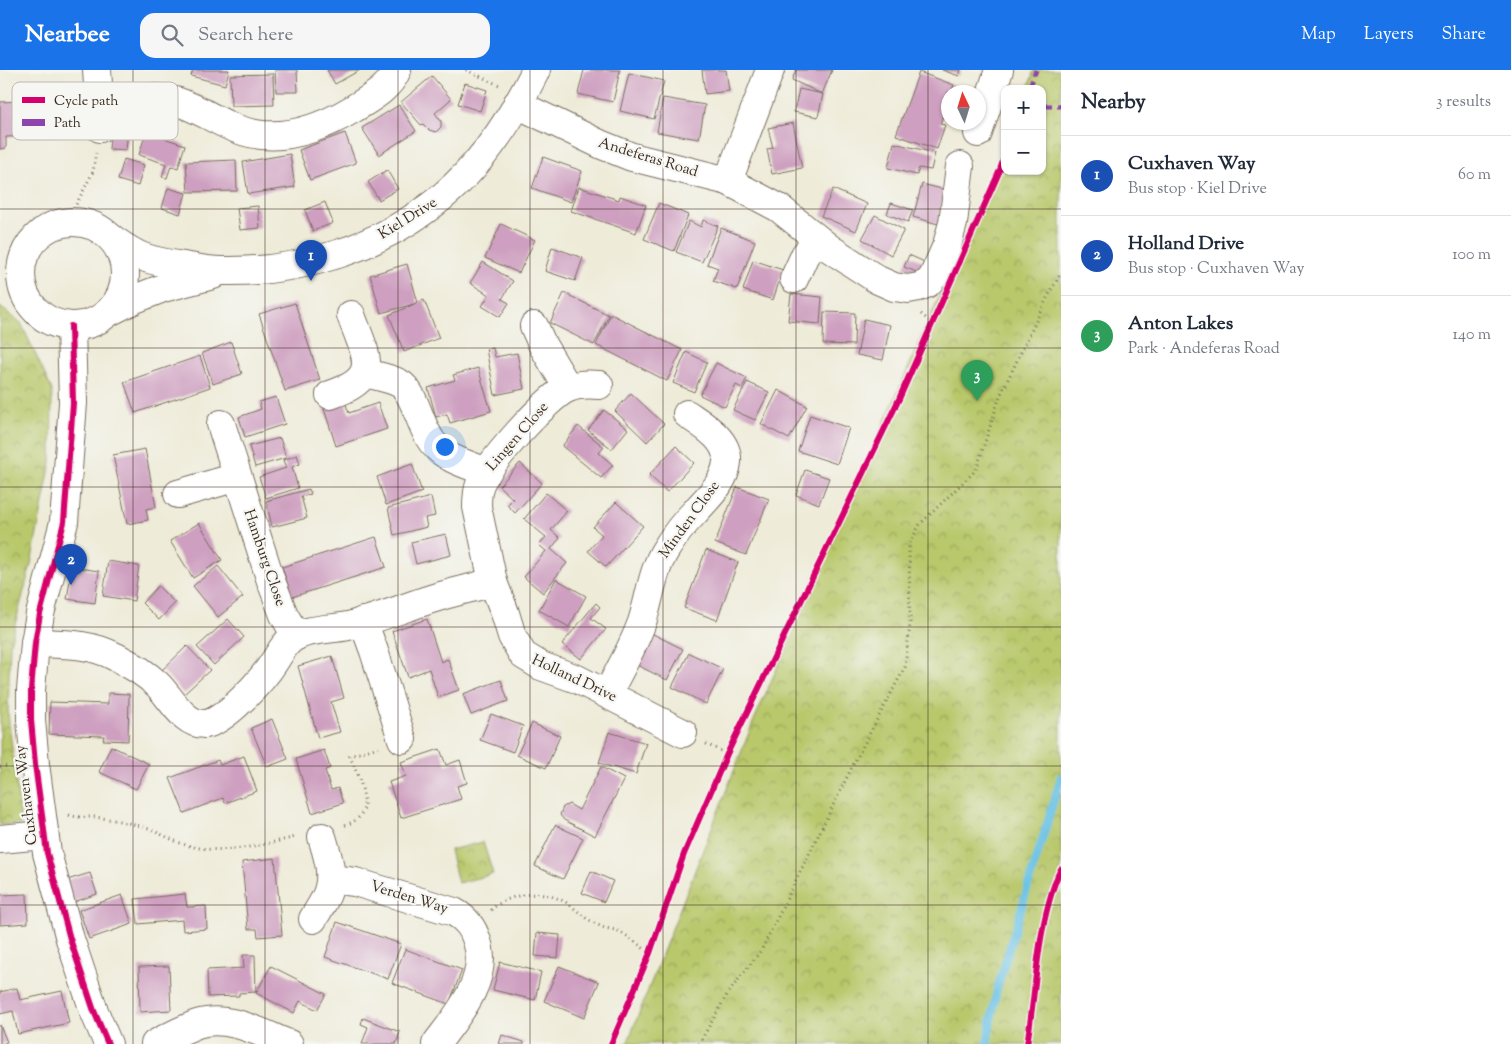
<!DOCTYPE html>
<meta charset="utf-8">
<style>
body{margin:0;font-family:"Sorts Mill Goudy",serif;background:#f6f6f7;color:#1f2937}
.controls{position:absolute;right:15px;top:15px;display:grid;overflow:hidden;border-radius:10px;box-shadow:0 1px 4px #0004}
.controls button{width:45px;height:45px;display:grid;place-items:center;padding:0;border:0;border-bottom:1px solid #e0e1e3;background:#fff;color:#1f2937;font:25px sans-serif}
.compass{position:absolute;left:941px;top:15px;width:45px;height:45px;border-radius:50%;background:#fff;box-shadow:0 1px 4px #0004;rotate:356deg}
.you{position:absolute;left:444px;top:376px;width:18px;height:18px;margin:-12px;border:4px solid #fff;border-radius:50%;background:#1a73e8;box-shadow:0 0 0 8px #1a73e833}
.badge{display:grid;place-items:center;width:32px;height:32px;border-radius:50%;background:#1a73e8;color:#fff;font-size:16px;font-weight:700}
.pin{position:absolute;translate:-50% -41px;filter:drop-shadow(0 1px 2px #0008)}
.pin::after{content:'';position:absolute;top:26px;width:18px;height:15px;background:inherit;clip-path:polygon(0 0,100% 0,50% 100%)}
.list{margin:0;padding:0;list-style:none}
h2{display:flex;justify-content:space-between;align-items:center;height:65px;margin:0;padding:0 20px;font-size:21px}
h2 small{font-size:16px;font-weight:400;color:#747a83}
.list li{display:grid;grid-template-columns:32px 1fr auto;gap:15px;align-items:center;box-sizing:border-box;height:80px;padding:0 20px;border-top:1px solid #e0e1e3}
.list b{display:block;font-size:19px;white-space:nowrap}
.list p{margin:0;font-size:16px;white-space:nowrap;color:#747a83}
.list em{font-size:16px;font-style:normal;color:#747a83}
.icon{flex:none;width:28px;height:28px;fill:none;stroke:currentColor;stroke-width:2;stroke-linecap:round;stroke-linejoin:round}
.map{position:relative;flex:none;width:1061px;height:974px;overflow:hidden}
header{display:flex;align-items:center;gap:30px;box-sizing:border-box;height:70px;padding:0 25px;background:#1a73e8;color:#fff}
header strong{font-size:24px}
nav{display:flex;gap:28px;margin-inline-start:auto;font-size:18px}
.search{width:350px;height:45px;background:#f6f6f7;display:flex;align-items:center;gap:12px;box-sizing:border-box;padding:0 18px;border-radius:15px;color:#747a83;font-size:19px}
main{display:flex}
aside{flex:1;background:#fff}
.map>svg:first-child{display:block}
.park{fill:url(#park-crowns);stroke:#7a7944}
.lines{fill:none;stroke-linecap:round;stroke-linejoin:round}
.stream{stroke:#67c1e4;stroke-width:8}
.building{fill:#ce9fc0}
.minor-casing{stroke:#7a6e5f;stroke-width:30}
.path{stroke:#7a6e5f;stroke-width:3;stroke-dasharray:1 4;stroke-linecap:butt}
.minor{stroke:#fff;stroke-width:28}
.quiet{stroke:#8e44ad;stroke-width:5;stroke-dasharray:10 5;stroke-linecap:butt}
.cycleway-casing{stroke:#f6f6f2;stroke-width:9}
.cycleway{stroke:#d6006c;stroke-width:6}
.grid{fill:none;stroke:#3b2a1e;stroke-width:1;stroke-opacity:0.55}
.labels{text-anchor:middle;dominant-baseline:central;stroke-width:4.5;stroke-linejoin:round;paint-order:stroke}
.street-label{font-size:15px;fill:#3b2a1e;stroke:#f6f6f2}
.key{fill:#f6f6f2;stroke:#beb9b2;stroke-width:1}
.key-label{font-size:14px;fill:#3b2a1e}
</style>
<header>
<strong>Nearbee</strong>
<div class="search"><svg class="icon" aria-label="search" viewBox="0 0 24 24"><circle cx="10" cy="10" r="6"/><path d="M15 15l6 6"/></svg>Search here</div>
<nav><a>Map</a><a>Layers</a><a>Share</a></nav>
</header>
<main>
<div class="map">
<svg width="1061" height="974" viewBox="0 0 1061 974">
<defs>
<pattern id="park-crowns" width="20" height="18" patternUnits="userSpaceOnUse" patternTransform="scale(1.25)"><rect width="20" height="18" fill="#b8c86b"/><path d="M2 6a3 3 0 1 1 6 0M12 15a3 3 0 1 1 6 0" fill="none" stroke="#97a357"/></pattern>
</defs>
<rect width="100%" height="100%" fill="#f6f6f2"/>
<filter id="ink" filterUnits="userSpaceOnUse"><feTurbulence type="fractalNoise" baseFrequency=".02" numOctaves="2"/><feDisplacementMap in="SourceGraphic" scale="10" xChannelSelector="R" yChannelSelector="G"/><feConvolveMatrix kernelMatrix="1 2 1 2 8 2 1 2 1" color-interpolation-filters="sRGB"/></filter>
<filter id="wash" filterUnits="userSpaceOnUse"><feTurbulence type="fractalNoise" baseFrequency=".0096" numOctaves="4" result="noise"/><feDisplacementMap in="SourceGraphic" scale="20" xChannelSelector="R" yChannelSelector="G"/><feGaussianBlur stdDeviation="1.12" result="paint"/><feColorMatrix in="noise" values="0 0 0 0 0 0 0 0 0 0 0 0 0 0 0 0 0 1.4 0 .05"/><feComposite in="paint" operator="in"/></filter>
<g filter="url(#wash)">
<rect width="100%" height="100%" fill="#eeebd8"/>
<!-- park -->
<g class="park">
<path d="M1034,0H1061V974H627L752,655L1005,76V101H1042V19H1028Z"/>
<path d="M0,237L21,253L52,320L51,392L31,494L10,574L8,644L21,754L0,755Z"/>
<path d="M483,772L493,804L458,813L450,780Z"/>
</g>
<g class="lines">
<!-- stream -->
<path class="stream" d="M987,974L997,919L1061,707"/>
</g>
<g id="blocks">
<!-- building -->
<g class="building">
<path d="M193,0H229L225,15L191,6Z"/>
<path d="M275,0H297L298,22H276Z"/>
<path d="M327,0H360L335,14Z"/>
<path d="M584,0H620L613,32L578,24Z"/>
<path d="M702,0H726L729,21L705,24Z"/>
<path d="M796,0H832L822,24L792,10Z"/>
<path d="M942,0H961L959,6Z"/>
<path d="M919,2L954,15L951,22H948V31L940,54L945,55L937,79L896,65Z"/>
<path d="M629,3L664,11L654,49L620,41Z"/>
<path d="M273,4L274,35L231,36L230,5Z"/>
<path d="M432,6L451,29L435,43L441,51V57L436,62L429,60L423,54L421,55L401,32Z"/>
<path d="M465,13L487,20L480,41L458,34Z"/>
<path d="M799,19L823,24L818,47L794,42Z"/>
<path d="M663,28L705,35L699,69L657,62Z"/>
<path d="M71,29L72,64L6,67V78L0,79V32Z"/>
<path d="M399,35L416,61L379,85L362,58Z"/>
<path d="M112,46L129,48L126,80L109,79Z"/>
<path d="M793,53L802,98L772,104L767,79L773,78L768,58Z"/>
<path d="M146,62L185,75L178,98L171,96L167,108L162,107L166,94L139,85Z"/>
<path d="M345,63L356,93L310,110L299,80Z"/>
<path d="M894,73L935,83L931,100L919,98L917,105L888,98Z"/>
<path d="M290,84L295,117L248,124L243,92Z"/>
<path d="M543,87L582,101L571,132L532,118Z"/>
<path d="M124,89L144,95L138,116L118,110Z"/>
<path d="M236,90L237,121L188,122L186,92Z"/>
<path d="M387,100L398,119L379,130L368,112Z"/>
<path d="M922,114L946,120L938,154L913,147Z"/>
<path d="M579,117L619,130L620,126L646,135L636,163L571,141Z"/>
<path d="M168,118L186,123L180,144L162,138Z"/>
<path d="M833,119L867,134L856,161L821,146Z"/>
<path d="M325,132L333,153L313,161L305,140Z"/>
<path d="M659,133L688,145L674,181L644,169Z"/>
<path d="M891,133L913,140L908,152L887,144Z"/>
<path d="M258,136L260,158L240,160L237,138Z"/>
<path d="M875,145L904,160L891,185L862,169Z"/>
<path d="M703,150L718,156L702,192L676,182L689,151L701,157Z"/>
<path d="M501,154L535,170L519,203L485,188Z"/>
<path d="M721,158L755,171L737,219L713,211L718,198L707,194Z"/>
<path d="M552,177L583,188L575,211L545,201Z"/>
<path d="M909,185L929,194L924,205L904,197Z"/>
<path d="M753,190L783,200L773,230L743,220Z"/>
<path d="M483,192L513,211L502,229L509,233L500,247L482,236L489,225L470,213Z"/>
<path d="M407,194L418,233L381,243L370,205Z"/>
<path d="M564,223L609,245L594,275L550,253Z"/>
<path d="M791,224L822,227L820,254L788,251Z"/>
<path d="M424,230L439,268L404,282L389,245Z"/>
<path d="M295,233L320,310L285,321L259,244Z"/>
<path d="M824,242L855,243L854,275L823,274Z"/>
<path d="M611,244L682,280L667,311L596,275Z"/>
<path d="M864,249L890,255L883,290L857,285Z"/>
<path d="M231,272L242,304L213,314L202,283Z"/>
<path d="M493,278L495,287L517,283L524,319L495,325L486,279Z"/>
<path d="M686,282L707,292L694,322L673,313Z"/>
<path d="M200,286L210,317L135,343L124,312Z"/>
<path d="M716,293L747,308L742,318L736,315L725,337L700,325Z"/>
<path d="M478,298L491,341L450,353L447,344L436,347L428,318L455,310L453,305Z"/>
<path d="M747,312L769,322L755,350L733,340Z"/>
<path d="M778,320L807,336L789,369L761,354Z"/>
<path d="M631,323L664,354L647,372L615,341Z"/>
<path d="M276,327L285,354L245,367L239,347L261,339L259,332Z"/>
<path d="M345,332L349,343L378,333L387,359L336,376L324,339Z"/>
<path d="M604,340L628,359L612,379L588,360Z"/>
<path d="M810,345L849,358L837,394L798,381Z"/>
<path d="M578,356L604,377L599,383L613,395L601,408L562,376Z"/>
<path d="M280,368L286,388L255,397L249,376Z"/>
<path d="M676,376L694,393L667,422L649,405Z"/>
<path d="M145,379L156,437L146,439L148,450L127,454L113,385Z"/>
<path d="M297,385L300,394L292,397L298,418L266,428L259,407L286,398L283,390Z"/>
<path d="M520,393L542,413L515,443L507,435L513,429L499,416Z"/>
<path d="M412,394L422,422L386,435L377,407Z"/>
<path d="M805,400L829,408L819,434L796,425Z"/>
<path d="M737,417L769,429L746,485L715,473Z"/>
<path d="M309,419L311,424L301,426L307,448L272,457L266,431Z"/>
<path d="M546,423L567,441L551,460L560,468L551,479L567,493L543,523L524,507L546,481L539,475L546,467L524,449Z"/>
<path d="M431,427L435,446L425,448L427,457L394,465L388,438Z"/>
<path d="M616,432L643,456L606,497L588,481L602,465L593,457Z"/>
<path d="M199,453L222,490L193,508L170,471Z"/>
<path d="M446,464L451,485L416,494L411,472Z"/>
<path d="M376,467L386,497L292,527L282,497Z"/>
<path d="M706,480L738,492L717,550L684,538Z"/>
<path d="M108,491L139,496L134,531L103,526Z"/>
<path d="M218,496L243,527L218,547L193,516Z"/>
<path d="M72,497L99,501L95,533L67,529Z"/>
<path d="M556,509L586,526L569,557L539,540Z"/>
<path d="M158,516L175,533L159,550L142,533Z"/>
<path d="M596,533L600,537L591,548L606,559L581,589L562,574Z"/>
<path d="M228,549L244,567L214,595L197,577Z"/>
<path d="M427,549L441,592L448,589L459,620L438,627L429,599L408,607L392,561Z"/>
<path d="M649,562L683,579L667,610L633,593Z"/>
<path d="M187,576L210,600L184,624L162,600Z"/>
<path d="M689,583L723,599L706,634L672,617Z"/>
<path d="M332,586L344,628L331,632L340,662L318,668L298,596Z"/>
<path d="M501,610L508,631L471,645L463,624Z"/>
<path d="M108,623L129,624L128,671L103,670L104,666L49,664L50,632L108,634Z"/>
<path d="M491,644L523,656L513,682L480,670Z"/>
<path d="M272,649L288,689L267,697L251,658Z"/>
<path d="M532,653L560,666L546,698L517,685Z"/>
<path d="M609,662L646,673L636,704L599,693Z"/>
<path d="M111,676L149,694L136,719L99,702Z"/>
<path d="M440,679L446,695L460,690L467,713L457,716L461,729L401,748L389,712L406,706L401,692Z"/>
<path d="M324,680L330,698L325,700L331,720L338,718L343,733L312,743L296,689Z"/>
<path d="M244,686L257,721L225,733L223,728L184,743L170,708L218,690L220,695Z"/>
<path d="M601,697L624,709L595,766L564,750L560,745L563,737L569,734L579,740Z"/>
<path d="M555,755L583,768L563,809L535,796Z"/>
<path d="M275,788L282,865L258,867L257,859H248L242,792Z"/>
<path d="M591,801L613,811L604,832L582,823Z"/>
<path d="M90,803L97,824L74,832L67,810Z"/>
<path d="M27,824L28,853L0,855V825Z"/>
<path d="M185,824L187,837L206,836L207,859L183,861L182,850L138,854L135,829Z"/>
<path d="M122,825L132,854L89,869L79,840Z"/>
<path d="M337,852L401,874L388,909L325,887Z"/>
<path d="M537,863L560,865L558,888L535,886Z"/>
<path d="M405,879L462,900L449,934L392,913Z"/>
<path d="M243,885H255L256,922L239,923V926L208,927L207,900L244,898Z"/>
<path d="M500,892L541,902L535,930L493,920Z"/>
<path d="M169,896L171,940L140,942L139,897Z"/>
<path d="M271,896L326,924L317,940L300,931L294,943L256,923Z"/>
<path d="M559,896L599,912L584,948L544,931Z"/>
<path d="M17,918L20,930L62,921L69,953L18,964L13,941L0,944V922Z"/>
<path d="M363,948L400,962L396,974H362L368,957L361,954Z"/>
<path d="M0,955L7,972L2,974H0Z"/>
<path d="M502,965L524,972V974H499Z"/>
</g>
</g>
</g>
<g filter="url(#ink)">
<use href="#blocks" fill-opacity="0" stroke="#7a6e5f" stroke-width="1"/>
<g class="lines">
<defs>
<g id="minor">
<path d="M97,0L99,29C122,29 147,26 171,30C194,35 215,51 237,59C276,74 318,60 353,39C369,29 389,19 397,0"/>
<path d="M99,29L100,58"/>
<path d="M517,34L602,75L632,87L728,111L779,138L829,178L878,210L894,217L908,219L919,217L928,213L933,207L947,175L953,153L960,96"/>
<path d="M978,63L999,0"/>
<path d="M728,111L770,0"/>
<circle cx="73" cy="204" r="52"/>
<path d="M111,168C121,175 132,183 143,187C156,192 171,194 184,196C196,198 209,201 221,201C301,203 380,178 442,127C483,93 513,47 536,0"/>
<path d="M794,209L805,185L817,169"/>
<path d="M109,242L135,229L163,218L213,205"/>
<path d="M71,256L73,333L64,452L40,544L35,573L31,620V650L35,694L47,783L70,869L94,941L108,974"/>
<path d="M534,256L543,276L568,318"/>
<path d="M366,303C376,306 389,308 399,313C415,321 420,358 433,373C447,390 467,394 487,402"/>
<path d="M599,315C588,314 578,314 568,318C548,326 488,394 480,414C477,422 477,429 477,437L493,512L505,543L512,566L523,585L541,596L577,609L683,663"/>
<path d="M330,325C383,307 366,287 351,245"/>
<path d="M221,354L271,511L284,545L296,566"/>
<path d="M178,424L237,407"/>
<path d="M363,551L374,581L402,669"/>
<path d="M35,573C63,574 90,573 116,587C130,594 145,603 157,614C171,627 183,655 205,654C224,653 264,608 274,592C279,585 283,576 290,570C306,558 329,560 348,556C380,548 410,535 441,526C458,521 476,517 493,512"/>
<path d="M607,624C620,600 633,577 642,552C650,528 652,501 666,479C674,466 683,454 694,443C707,428 725,413 727,392C729,370 703,355 687,344"/>
<path d="M0,769L44,765"/>
<path d="M331,809L355,812L454,842C467,849 473,858 477,871C490,909 457,946 436,974"/>
<path d="M313,849C318,840 325,831 328,821C334,803 327,784 322,767"/>
<path d="M155,974C168,967 182,960 197,954C227,944 261,963 289,974"/>
</g>
</defs>
<!-- minor casing -->
<use href="#minor" class="minor-casing"/>
<!-- path -->
<g class="path">
<path d="M466,0L499,15"/>
<path d="M67,152L93,102L96,83"/>
<path d="M921,244L933,254"/>
<path d="M706,674L727,684"/>
<path d="M0,697L9,696"/>
<path d="M69,745C78,748 86,747 95,747C110,749 126,752 140,756C158,761 173,772 190,776C224,785 262,775 296,767"/>
<path d="M345,755C380,745 358,709 350,686L378,677"/>
<path d="M491,840C510,822 544,819 567,833C575,838 581,845 589,850C593,852 598,855 602,857C607,859 613,859 618,861C629,866 640,876 650,883"/>
<path d="M699,974L728,923L762,879L854,693L905,597L910,554L909,475L920,454L976,400L1000,326L1048,226L1061,203"/>
</g>
<!-- minor -->
<use href="#minor" class="minor"/>
<!-- quiet -->
<g class="quiet">
<path d="M1029,19L1036,0"/>
<path d="M1042,36H1061"/>
</g>
<defs>
<g id="cycleway">
<path d="M71,256L73,333L64,452L40,544L35,573L31,620V650L35,694L47,783L70,869L94,941L108,974"/>
<path d="M611,974L650,883L684,784L727,684L899,329L1000,100L1005,85"/>
<path d="M1027,974C1035,927 1036,879 1049,832C1052,821 1055,810 1061,799"/>
</g>
</defs>
<!-- cycleway casing -->
<use href="#cycleway" class="cycleway-casing"/>
<!-- cycleway -->
<use href="#cycleway" class="cycleway"/>
</g>
</g>
<!-- grid -->
<path class="grid" d="M133,0V974M265,0V974M398,0V974M530,0V974M663,0V974M796,0V974M928,0V974M0,139H1061M0,278H1061M0,417H1061M0,557H1061M0,696H1061M0,835H1061"/>
<g class="labels">
<!-- street labels -->
<g class="street-label">
<text transform="translate(648 88) rotate(17)">Andeferas Road</text>
<text transform="translate(408 149) rotate(-32)">Kiel Drive</text>
<text transform="translate(518 367) rotate(-49)">Lingen Close</text>
<text transform="translate(690 450) rotate(-54)">Minden Close</text>
<text transform="translate(264 488) rotate(71)">Hamburg Close</text>
<text transform="translate(574 609) rotate(25)">Holland Drive</text>
<text transform="translate(27 725) rotate(-97)">Cuxhaven Way</text>
<text transform="translate(409 828) rotate(17)">Verden Way</text>
</g>
</g>
<!-- legend -->
<rect x="12" y="12" width="166" height="58" rx="8" class="key"/>
<rect x="22" y="27" width="23" height="6" fill="#d6006c"/>
<rect x="22" y="49" width="23" height="7" fill="#8e44ad"/>
<g class="key-label">
<text x="54" y="35">Cycle path</text>
<text x="54" y="57">Path</text>
</g>
</svg>
<div class="controls">
<button>+</button>
<button>−</button>
</div>
<svg class="compass" viewBox="-18 -18 36 36"><path d="M0-13l5 13h-10z" fill="#e53935"/><path d="M0 13l5-13h-10z" fill="#747a83"/></svg>
<div class="you"></div>
<div class="pin badge" style="left:311px;top:211px;background:#1a4fb4">1</div>
<div class="pin badge" style="left:71px;top:515px;background:#1a4fb4">2</div>
<div class="pin badge" style="left:977px;top:331px;background:#2e9e5b">3</div>
</div>
<aside>
<h2>Nearby<small>3 results</small></h2>
<ul class="list">
<li><span class="badge" style="background:#1a4fb4">1</span><div><b>Cuxhaven Way</b><p>Bus stop · Kiel Drive</p></div><em>60 m</em></li>
<li><span class="badge" style="background:#1a4fb4">2</span><div><b>Holland Drive</b><p>Bus stop · Cuxhaven Way</p></div><em>100 m</em></li>
<li><span class="badge" style="background:#2e9e5b">3</span><div><b>Anton Lakes</b><p>Park · Andeferas Road</p></div><em>140 m</em></li>
</ul>
</aside>
</main>
